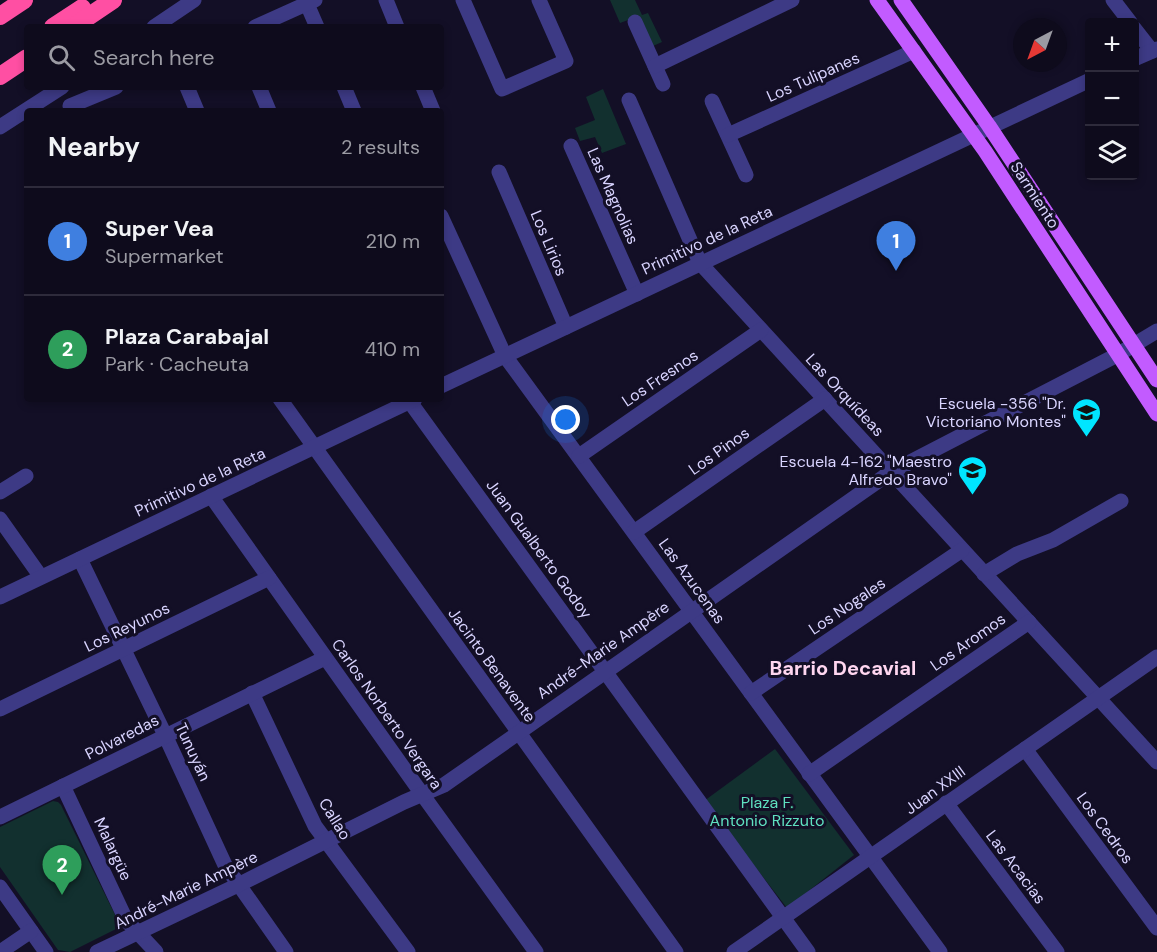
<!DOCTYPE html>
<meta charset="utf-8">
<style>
body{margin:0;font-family:"DM Sans",sans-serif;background:#171425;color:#f1f3f6}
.controls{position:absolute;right:18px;top:18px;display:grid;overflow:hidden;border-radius:6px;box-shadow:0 3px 9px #0003}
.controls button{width:54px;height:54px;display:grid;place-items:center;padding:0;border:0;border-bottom:2px solid #2e2b3b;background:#0e0b1c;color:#f1f3f6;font:30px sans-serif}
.compass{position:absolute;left:1013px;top:18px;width:54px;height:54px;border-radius:50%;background:#0e0b1c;box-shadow:0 3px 9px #0003;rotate:221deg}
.you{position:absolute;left:566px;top:420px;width:21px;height:21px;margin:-15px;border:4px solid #fff;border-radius:50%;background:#1a73e8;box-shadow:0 0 0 9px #1a73e833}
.badge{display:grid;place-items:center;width:39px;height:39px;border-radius:50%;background:#00e5ff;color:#fff;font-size:20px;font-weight:700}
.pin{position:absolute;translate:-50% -50px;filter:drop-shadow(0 2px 3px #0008)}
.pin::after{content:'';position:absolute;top:32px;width:21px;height:18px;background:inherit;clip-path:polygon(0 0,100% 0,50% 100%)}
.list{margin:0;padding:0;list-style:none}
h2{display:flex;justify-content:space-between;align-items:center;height:78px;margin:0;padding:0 24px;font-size:26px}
h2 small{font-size:20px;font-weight:400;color:#9b9ba3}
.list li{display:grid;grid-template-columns:39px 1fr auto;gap:18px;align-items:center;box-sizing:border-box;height:108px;padding:0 24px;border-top:2px solid #2e2b3b}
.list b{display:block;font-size:22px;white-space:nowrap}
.list p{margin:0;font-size:20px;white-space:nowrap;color:#9b9ba3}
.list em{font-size:20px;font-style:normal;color:#9b9ba3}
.icon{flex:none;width:33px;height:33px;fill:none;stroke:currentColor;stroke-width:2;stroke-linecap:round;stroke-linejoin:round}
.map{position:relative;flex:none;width:1157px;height:952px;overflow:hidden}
.search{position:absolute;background:#0e0b1c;box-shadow:0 3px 9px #0003;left:24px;top:24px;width:420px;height:66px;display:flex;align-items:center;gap:15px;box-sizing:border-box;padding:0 21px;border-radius:6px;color:#9b9ba3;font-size:22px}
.panel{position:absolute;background:#0e0b1c;box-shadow:0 3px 9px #0003;left:24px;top:108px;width:420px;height:294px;border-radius:6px}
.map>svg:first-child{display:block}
.green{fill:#12302f}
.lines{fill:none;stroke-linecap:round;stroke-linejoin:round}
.minor{stroke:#3d3a85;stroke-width:15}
.major{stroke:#c25bff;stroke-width:15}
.highway{stroke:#ff4fa3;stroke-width:18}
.labels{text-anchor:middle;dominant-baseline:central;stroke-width:6;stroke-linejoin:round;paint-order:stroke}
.street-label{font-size:16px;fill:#d9d4ff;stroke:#130f26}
.poi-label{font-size:16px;fill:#d9d4ff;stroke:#130f26;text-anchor:end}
.park-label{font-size:16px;fill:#5fe0c0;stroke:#130f26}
.quarter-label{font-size:20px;font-weight:bold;fill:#ffd6f0;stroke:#130f26}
</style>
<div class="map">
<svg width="1157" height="952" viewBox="0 0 1157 952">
<rect width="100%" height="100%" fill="#130f26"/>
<!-- green -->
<g class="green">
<path d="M610,0H635L642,15L648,13L662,42L653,46L639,16L620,23Z"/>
<path d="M603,89L626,144L602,153L595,137L580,141L575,128L595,120L586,97Z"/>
<path d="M775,749L854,855L787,908L704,801Z"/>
<path d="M53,801L58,802L61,805L119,923L116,929L70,952L58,950L0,867V827Z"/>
</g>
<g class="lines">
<!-- minor -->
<g class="minor">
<path d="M386,0L397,27"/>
<path d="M463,0L502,89L566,61L539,0"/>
<path d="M1113,0L1130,22"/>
<path d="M307,4L317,27"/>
<path d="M635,22L663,84"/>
<path d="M154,27L194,0"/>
<path d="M255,27L315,0"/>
<path d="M1134,28L1152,51"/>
<path d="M1134,59L1157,49"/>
<path d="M655,66L792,0"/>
<path d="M187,87L197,111"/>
<path d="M259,87L269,111"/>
<path d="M344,87L354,111"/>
<path d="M423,87L433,111"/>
<path d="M629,100L700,263L1157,762"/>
<path d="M712,101L746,175"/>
<path d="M70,106L116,87"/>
<path d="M0,127L62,87"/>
<path d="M728,135L914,51"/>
<path d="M571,146L637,294"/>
<path d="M499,172L566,327"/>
<path d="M441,216L505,356L940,952"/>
<path d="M441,386L1090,80"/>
<path d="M280,399L676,952"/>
<path d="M410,402L808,952"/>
<path d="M579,456L761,330"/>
<path d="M0,492L26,476"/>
<path d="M211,496L422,794L536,952"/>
<path d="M0,519L41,577"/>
<path d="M634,532L825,399"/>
<path d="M80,559L165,735L225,865L286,952"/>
<path d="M984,574L1017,554L1053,540L1121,501"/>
<path d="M0,597L415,399"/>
<path d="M252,693L315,826L408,952"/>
<path d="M751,693L962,550"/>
<path d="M0,709L269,578"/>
<path d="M1025,749L1157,928"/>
<path d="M809,774L1029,622"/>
<path d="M63,786L126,920L156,952"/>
<path d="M946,803L1057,952"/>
<path d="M0,817L325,658"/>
<path d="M0,887L46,952"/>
<path d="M0,952L31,931"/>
<path d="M97,952L238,885L404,802L444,785L891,472L1117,355L1157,331"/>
<path d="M734,952L1157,657"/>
</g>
<!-- major -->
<g class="major">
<path d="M877,0L985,151L1157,414"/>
<path d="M901,0L989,126L1157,380"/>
</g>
<!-- highway -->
<g class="highway">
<path d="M0,16L24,0"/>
<path d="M53,27L82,8"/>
<path d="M73,27L113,0"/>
<path d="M0,76L27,58"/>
</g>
</g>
<!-- icons -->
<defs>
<symbol id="school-pin" viewBox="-11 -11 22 30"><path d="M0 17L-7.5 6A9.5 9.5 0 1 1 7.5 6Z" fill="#00e5ff" stroke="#130f26"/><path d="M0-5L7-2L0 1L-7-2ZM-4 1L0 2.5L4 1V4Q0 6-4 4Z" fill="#111"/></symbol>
</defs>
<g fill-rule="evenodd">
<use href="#school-pin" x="1070" y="396" width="33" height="45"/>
<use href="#school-pin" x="956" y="454" width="33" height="45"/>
</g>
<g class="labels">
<!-- street labels -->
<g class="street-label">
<text transform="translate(813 77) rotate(-24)">Los Tulipanes</text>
<text transform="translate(1035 195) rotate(57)">Sarmiento</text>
<text transform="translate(613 196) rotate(66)">Las Magnolias</text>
<text transform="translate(707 240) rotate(-25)">Primitivo de la Reta</text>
<text transform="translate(549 243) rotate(67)">Los Lirios</text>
<text transform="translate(660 378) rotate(-34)">Los Fresnos</text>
<text transform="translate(845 395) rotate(47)">Las Orquídeas</text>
<text transform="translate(719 451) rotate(-35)">Los Pinos</text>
<text transform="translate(200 482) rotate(-25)">Primitivo de la Reta</text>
<text transform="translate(539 549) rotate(54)">Juan Gualberto Godoy</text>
<text transform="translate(692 581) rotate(54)">Las Azucenas</text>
<text transform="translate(847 606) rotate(-34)">Los Nogales</text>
<text transform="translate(127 627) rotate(-26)">Los Reyunos</text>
<text transform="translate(968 642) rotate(-35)">Los Aromos</text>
<text transform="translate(603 650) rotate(-35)">André-Marie Ampère</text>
<text transform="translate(492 665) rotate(54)">Jacinto Benavente</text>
<text transform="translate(387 714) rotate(55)">Carlos Norberto Vergara</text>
<text transform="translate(122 737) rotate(-27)">Polvaredas</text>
<text transform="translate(193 752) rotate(65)">Tunuyán</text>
<text transform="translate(935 790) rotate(-36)">Juan XXIII</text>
<text transform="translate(335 819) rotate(58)">Callao</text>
<text transform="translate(1105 828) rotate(54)">Los Cedros</text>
<text transform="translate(113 849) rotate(65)">Malargüe</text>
<text transform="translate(1016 867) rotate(53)">Las Acacias</text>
<text transform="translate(186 890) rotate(-26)">André-Marie Ampère</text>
</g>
<!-- poi labels -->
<g class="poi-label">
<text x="1066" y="403">Escuela -356 "Dr.<tspan x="1066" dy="18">Victoriano Montes"</tspan></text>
<text x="952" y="461">Escuela 4-162 "Maestro<tspan x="952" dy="18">Alfredo Bravo"</tspan></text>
</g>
<!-- park labels -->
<g class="park-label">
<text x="767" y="802">Plaza F.<tspan x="767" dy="18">Antonio Rizzuto</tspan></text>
</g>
<!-- quarter labels -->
<g class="quarter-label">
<text x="843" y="668">Barrio Decavial</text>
</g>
</g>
</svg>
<div class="controls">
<button>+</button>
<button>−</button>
<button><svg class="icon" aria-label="layers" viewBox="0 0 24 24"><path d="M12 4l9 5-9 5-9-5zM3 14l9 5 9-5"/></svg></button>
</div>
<svg class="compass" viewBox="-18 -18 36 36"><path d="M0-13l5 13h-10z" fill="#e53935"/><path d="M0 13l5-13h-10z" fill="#9b9ba3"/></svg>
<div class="you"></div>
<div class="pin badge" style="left:896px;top:271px;background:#3f7fe0">1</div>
<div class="pin badge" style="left:62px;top:895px;background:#2e9e5b">2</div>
<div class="search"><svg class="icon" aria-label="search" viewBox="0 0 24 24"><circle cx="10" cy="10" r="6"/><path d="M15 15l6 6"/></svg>Search here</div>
<section class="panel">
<h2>Nearby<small>2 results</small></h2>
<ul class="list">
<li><span class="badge" style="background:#3f7fe0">1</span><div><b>Super Vea</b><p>Supermarket</p></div><em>210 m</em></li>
<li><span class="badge" style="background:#2e9e5b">2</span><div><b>Plaza Carabajal</b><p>Park · Cacheuta</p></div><em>410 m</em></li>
</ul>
</section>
</div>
